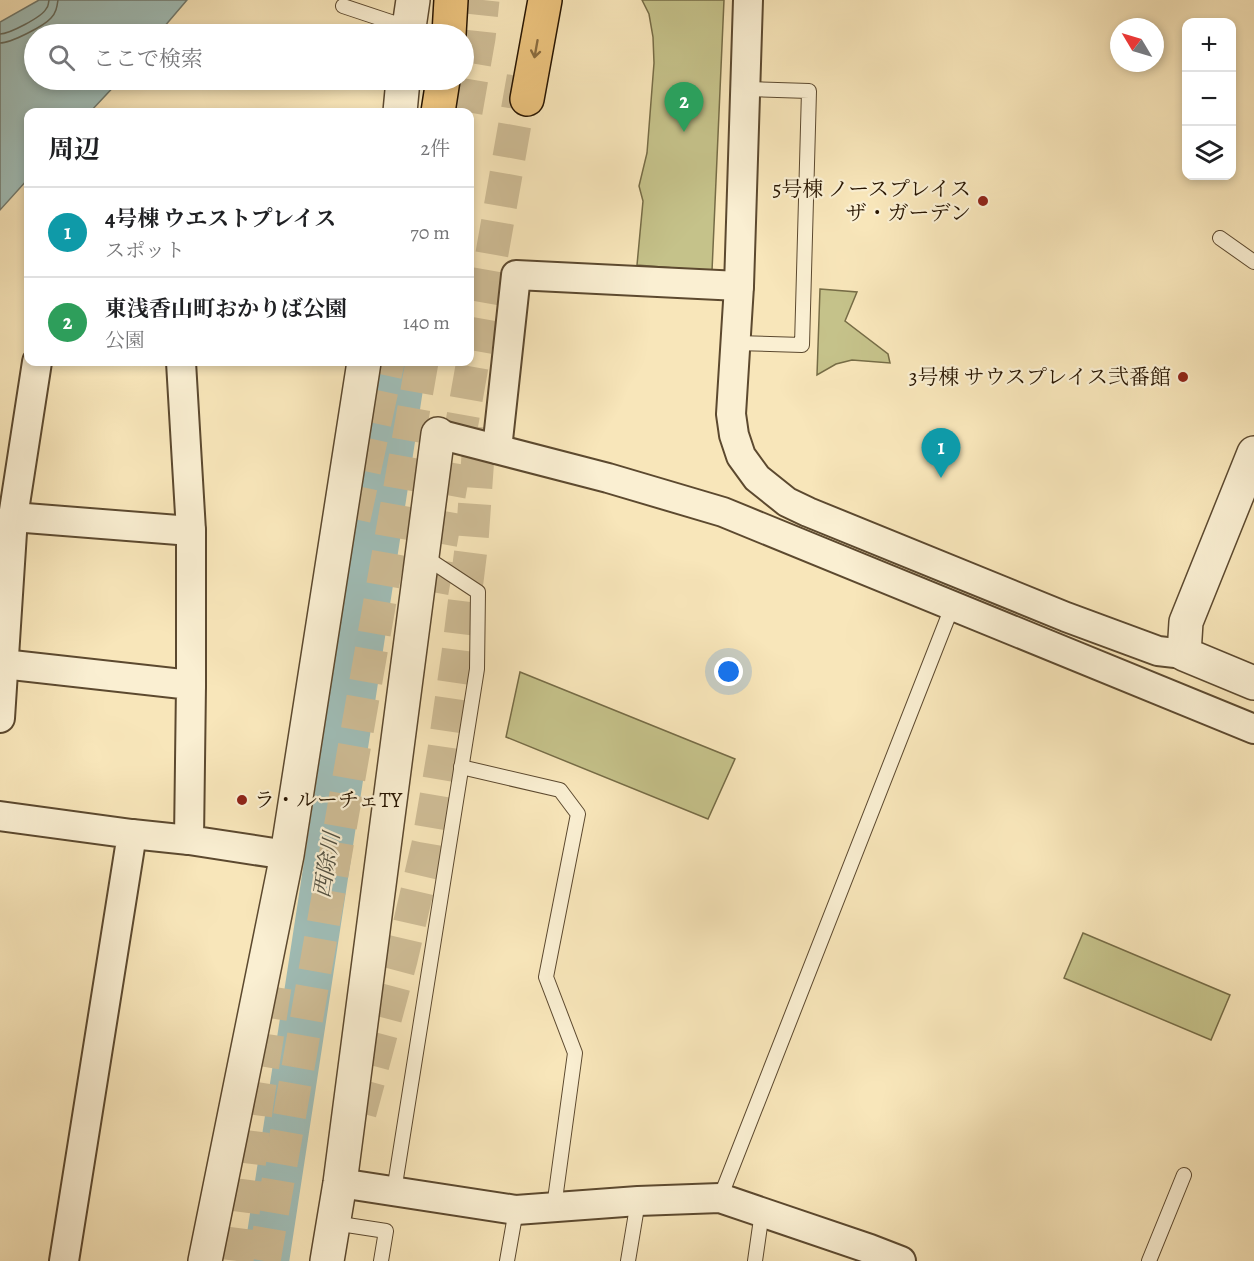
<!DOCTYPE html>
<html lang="ja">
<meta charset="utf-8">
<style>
body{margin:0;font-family:Alegreya,"Noto Serif JP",serif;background:#f6f6f6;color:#202124}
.controls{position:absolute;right:18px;top:18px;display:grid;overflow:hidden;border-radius:12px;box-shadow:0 3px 9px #0003}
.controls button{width:54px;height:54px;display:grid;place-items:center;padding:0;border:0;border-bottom:2px solid #e0e0e0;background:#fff;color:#202124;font:30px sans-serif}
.compass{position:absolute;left:1110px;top:18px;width:54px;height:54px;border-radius:50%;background:#fff;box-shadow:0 3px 9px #0003;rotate:308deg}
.you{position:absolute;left:729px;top:672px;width:21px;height:21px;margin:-15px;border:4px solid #fff;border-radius:50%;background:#1a73e8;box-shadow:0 0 0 9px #1a73e833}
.badge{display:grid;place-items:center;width:39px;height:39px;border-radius:50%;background:#8f2418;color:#fff;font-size:20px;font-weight:700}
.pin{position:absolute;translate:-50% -50px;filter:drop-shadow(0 2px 3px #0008)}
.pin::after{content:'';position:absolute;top:32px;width:21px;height:18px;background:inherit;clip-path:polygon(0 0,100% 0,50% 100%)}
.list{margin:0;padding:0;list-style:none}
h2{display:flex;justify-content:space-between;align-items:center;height:78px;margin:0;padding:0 24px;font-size:26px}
h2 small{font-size:20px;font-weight:400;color:#757577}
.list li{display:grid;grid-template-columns:39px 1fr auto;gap:18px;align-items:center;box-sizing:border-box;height:90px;padding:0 24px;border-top:2px solid #e0e0e0}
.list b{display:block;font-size:22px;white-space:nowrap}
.list p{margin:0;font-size:20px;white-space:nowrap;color:#757577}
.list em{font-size:20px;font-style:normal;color:#757577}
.icon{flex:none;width:33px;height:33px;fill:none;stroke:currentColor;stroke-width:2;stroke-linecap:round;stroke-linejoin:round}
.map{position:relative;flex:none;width:1254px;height:1261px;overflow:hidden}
.search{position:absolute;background:#fff;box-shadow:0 3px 9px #0003;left:24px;top:24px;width:450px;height:66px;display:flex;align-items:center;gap:15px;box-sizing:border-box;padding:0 21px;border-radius:33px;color:#757577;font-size:22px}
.panel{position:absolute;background:#fff;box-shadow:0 3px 9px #0003;left:24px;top:108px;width:450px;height:258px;border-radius:12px}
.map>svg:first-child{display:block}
.green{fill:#c5c28a;stroke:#766c46;stroke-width:1.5}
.water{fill:#a0beb8;stroke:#707a6f;stroke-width:1.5}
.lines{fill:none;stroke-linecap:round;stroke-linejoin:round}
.shore{stroke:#646a5c;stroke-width:1.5}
.river{stroke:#a0beb8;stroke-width:46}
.motorway-tunnel{stroke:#cebc95;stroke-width:33;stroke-dasharray:33 16;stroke-linecap:butt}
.service-casing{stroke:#5c492f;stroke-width:16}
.minor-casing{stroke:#5c492f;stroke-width:32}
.tertiary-casing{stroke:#5c492f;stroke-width:36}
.motorway-casing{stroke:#281501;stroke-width:36}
.service{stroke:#faefd2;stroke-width:14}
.minor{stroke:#faefd2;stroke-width:28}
.tertiary{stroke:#faefd2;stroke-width:33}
.motorway{stroke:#ecc37d;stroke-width:33}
.oneway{stroke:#8a6c3f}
.poi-dot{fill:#8f2418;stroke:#faefd2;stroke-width:2}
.labels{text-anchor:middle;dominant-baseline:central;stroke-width:4.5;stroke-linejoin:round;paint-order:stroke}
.poi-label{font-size:21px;fill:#281501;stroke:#faefd2;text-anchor:end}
.water-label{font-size:22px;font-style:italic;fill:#525041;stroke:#faefd2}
</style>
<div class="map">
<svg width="1254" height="1261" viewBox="0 0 1254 1261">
<rect width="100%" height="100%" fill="#f8e6ba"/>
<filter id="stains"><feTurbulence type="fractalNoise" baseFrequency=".00333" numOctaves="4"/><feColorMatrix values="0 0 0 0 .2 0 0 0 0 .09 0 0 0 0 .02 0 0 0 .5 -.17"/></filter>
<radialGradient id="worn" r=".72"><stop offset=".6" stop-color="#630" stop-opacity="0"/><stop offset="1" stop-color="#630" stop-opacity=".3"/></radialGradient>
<!-- green -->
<g class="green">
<path d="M642,0H724L712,271L637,265L643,201L639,186L647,153L654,63L653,37L649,14Z"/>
<path d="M820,289L857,292L845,321L888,354L890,363L852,360L836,364L817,375Z"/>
<path d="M520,672L735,759L708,819L506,737Z"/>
<path d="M1083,933L1230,995L1211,1040L1064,978Z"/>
</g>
<!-- water -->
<path class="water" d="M39,0H187L158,34H34V80H120L90,112H28V179L0,210V22Z"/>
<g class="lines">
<!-- shore -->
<g class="shore">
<path d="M0,34C9,34 42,17 46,9C49,6 48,4 49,0"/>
<path d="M0,43C11,43 44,26 51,18C56,13 57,7 58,0"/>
</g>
<!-- river -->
<path class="river" d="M266,1261L404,362"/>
<!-- motorway-tunnel -->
<g class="motorway-tunnel">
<path d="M466,112L479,38L483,0"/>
<path d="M354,519L388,362"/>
<path d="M432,592L525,67"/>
<path d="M360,1113L401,960L428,844L444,750L458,653L472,541L480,427"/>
<path d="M237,1261L257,1103L275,987"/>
<path d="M264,1261L422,362"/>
</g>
<defs>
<g id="service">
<path d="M343,6L409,28"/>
<path d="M1220,238L1254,262"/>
<path d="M735,343L802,345L809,91L746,89"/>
<path d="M461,767L560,790L578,814L546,977L575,1053L554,1207"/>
<path d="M394,1191L477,669L478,592L422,555"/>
<path d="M720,1198L952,607"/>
<path d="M334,1223L386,1231L381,1261"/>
<path d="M507,1261L516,1210"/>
<path d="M628,1261L638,1201"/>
<path d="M755,1261L762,1212"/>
<path d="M1149,1261L1184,1175"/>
</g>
<g id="minor">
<path d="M748,0L739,286L731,414L734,435L741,456L757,478L787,502L808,512L1066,617L1158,651L1184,654"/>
<path d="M438,434L608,478L723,512L1254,729"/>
<path d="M497,449L516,275L739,286"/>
<path d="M13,517L191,531L181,362"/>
<path d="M3,664L191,685L189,840L287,855"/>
<path d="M191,685V531"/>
<path d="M0,718L13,517L37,362"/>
<path d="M0,816L132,834L64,1261"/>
<path d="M132,834L189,840"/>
<path d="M340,1183L516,1210L638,1201L720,1198L870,1249L901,1261"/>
</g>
<g id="tertiary">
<path d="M408,34L413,0"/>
<path d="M400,112L403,80"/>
<path d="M1254,453L1186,622L1184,654L1254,683"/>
<path d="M205,1261L287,855L364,362"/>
<path d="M327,1261L340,1183L438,434"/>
</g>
<g id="motorway">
<path d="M449,34L451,0"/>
<path d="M527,99L545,0"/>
<path d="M438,112L443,80"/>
</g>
</defs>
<!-- service casing -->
<use href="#service" class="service-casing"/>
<!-- minor casing -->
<use href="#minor" class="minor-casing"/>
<!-- tertiary casing -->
<use href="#tertiary" class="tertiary-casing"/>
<!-- motorway casing -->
<use href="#motorway" class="motorway-casing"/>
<!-- service -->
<use href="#service" class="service"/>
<!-- minor -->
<use href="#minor" class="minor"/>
<!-- tertiary -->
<use href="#tertiary" class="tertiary"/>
<!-- motorway -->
<use href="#motorway" class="motorway"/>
</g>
<!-- one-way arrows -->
<defs><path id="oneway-shaft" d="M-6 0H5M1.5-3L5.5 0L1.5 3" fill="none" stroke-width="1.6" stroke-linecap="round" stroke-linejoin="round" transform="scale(1.5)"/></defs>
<use class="oneway" href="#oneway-shaft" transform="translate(536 49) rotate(100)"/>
<!-- markers -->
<g class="poi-dot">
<circle cx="983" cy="201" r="6"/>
<circle cx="1183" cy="377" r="6"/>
<circle cx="242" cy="800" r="6"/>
</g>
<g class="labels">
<!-- poi labels -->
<g class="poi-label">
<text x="971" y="189">5号棟 ノースプレイス<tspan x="971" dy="24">ザ・ガーデン</tspan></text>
<text x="1171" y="377">3号棟 サウスプレイス弐番館</text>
<text x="254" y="800" text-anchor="start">ラ・ルーチェTY</text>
</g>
<!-- water labels -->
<g class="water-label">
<text transform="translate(327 865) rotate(-81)">西除川</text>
</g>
</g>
<rect width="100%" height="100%" filter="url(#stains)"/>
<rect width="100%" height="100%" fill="url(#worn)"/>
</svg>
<div class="controls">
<button>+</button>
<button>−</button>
<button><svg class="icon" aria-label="layers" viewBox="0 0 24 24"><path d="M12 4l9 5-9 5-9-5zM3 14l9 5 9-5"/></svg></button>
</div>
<svg class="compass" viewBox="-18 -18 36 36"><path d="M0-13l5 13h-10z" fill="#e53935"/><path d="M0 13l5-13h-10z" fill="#757577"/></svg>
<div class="you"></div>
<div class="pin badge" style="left:941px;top:478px;background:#0f9aa8">1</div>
<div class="pin badge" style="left:684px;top:132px;background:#2e9e5b">2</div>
<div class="search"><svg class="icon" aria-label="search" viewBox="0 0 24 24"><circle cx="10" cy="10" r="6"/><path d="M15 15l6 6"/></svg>ここで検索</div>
<section class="panel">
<h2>周辺<small>2件</small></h2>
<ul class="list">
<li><span class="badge" style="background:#0f9aa8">1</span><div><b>4号棟 ウエストプレイス</b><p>スポット</p></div><em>70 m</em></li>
<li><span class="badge" style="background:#2e9e5b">2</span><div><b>東浅香山町おかりば公園</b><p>公園</p></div><em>140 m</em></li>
</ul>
</section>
</div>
